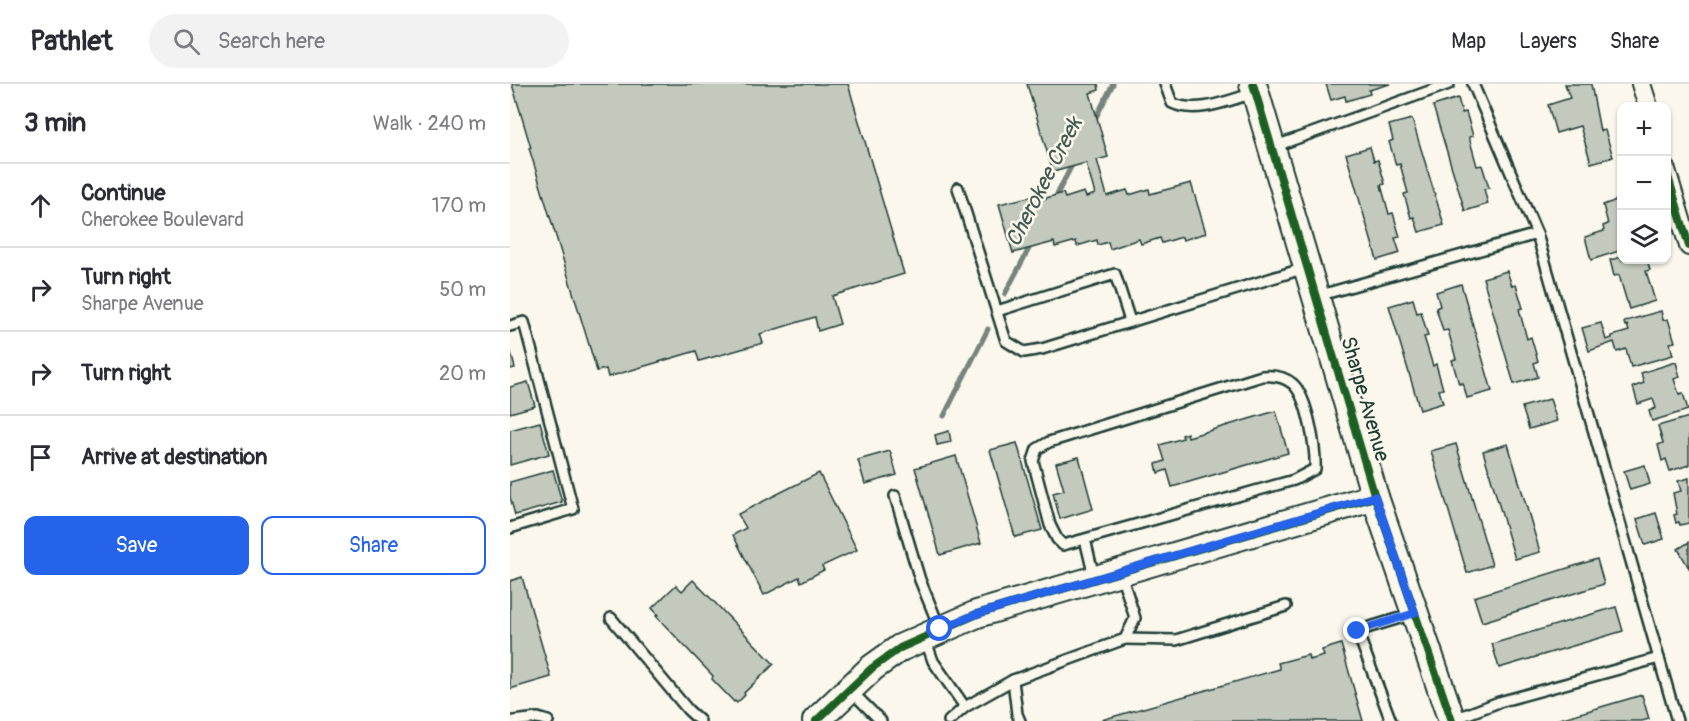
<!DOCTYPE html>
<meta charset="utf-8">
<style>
body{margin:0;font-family:Pangolin,sans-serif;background:#f2f2f3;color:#2b2b33}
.controls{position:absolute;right:18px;top:18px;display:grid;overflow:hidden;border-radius:12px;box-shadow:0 2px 4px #0004}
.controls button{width:54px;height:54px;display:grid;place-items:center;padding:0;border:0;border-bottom:2px solid #e1e1e2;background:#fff;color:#2b2b33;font:30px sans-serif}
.stop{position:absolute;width:18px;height:18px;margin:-14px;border:4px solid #2563eb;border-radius:50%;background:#fff}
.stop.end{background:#2563eb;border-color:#fff;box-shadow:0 2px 6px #0008}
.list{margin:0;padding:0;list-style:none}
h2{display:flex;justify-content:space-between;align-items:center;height:78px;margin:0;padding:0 24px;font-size:26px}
h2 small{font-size:20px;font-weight:400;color:#7c7c81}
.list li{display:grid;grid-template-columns:39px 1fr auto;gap:18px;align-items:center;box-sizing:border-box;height:84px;padding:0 24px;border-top:2px solid #e1e1e2}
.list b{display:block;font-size:22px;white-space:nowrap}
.list p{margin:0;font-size:20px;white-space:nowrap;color:#7c7c81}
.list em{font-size:20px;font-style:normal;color:#7c7c81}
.actions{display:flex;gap:12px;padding:18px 24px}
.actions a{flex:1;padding:14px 0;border:2px solid #2563eb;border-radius:12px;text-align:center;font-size:21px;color:#2563eb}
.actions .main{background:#2563eb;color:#fff}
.icon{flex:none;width:33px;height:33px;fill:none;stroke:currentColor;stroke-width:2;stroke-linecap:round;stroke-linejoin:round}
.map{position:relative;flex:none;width:1179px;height:637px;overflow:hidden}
header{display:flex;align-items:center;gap:36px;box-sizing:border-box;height:84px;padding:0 30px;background:#fff;border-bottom:2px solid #e1e1e2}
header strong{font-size:28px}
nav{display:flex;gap:33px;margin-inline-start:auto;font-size:21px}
.search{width:420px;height:54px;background:#f2f2f3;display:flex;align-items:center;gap:15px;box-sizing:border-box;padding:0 21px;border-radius:33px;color:#7c7c81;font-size:22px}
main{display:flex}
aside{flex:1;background:#fff}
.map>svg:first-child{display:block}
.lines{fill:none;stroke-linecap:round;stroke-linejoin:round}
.stream{stroke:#74847b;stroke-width:5}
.building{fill:#c4c9be;stroke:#1f3d34;stroke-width:1.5}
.lane-casing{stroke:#1f3d34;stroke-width:14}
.street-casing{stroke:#1f3d34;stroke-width:22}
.secondary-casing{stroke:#1f3d34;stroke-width:30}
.lane{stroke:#fbf7ec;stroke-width:9}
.street{stroke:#fbf7ec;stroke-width:18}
.secondary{stroke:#fbf7ec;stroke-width:26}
.cycleway-casing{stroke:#fbf7ec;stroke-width:11}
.cycleway{stroke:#1b5e20;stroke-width:8}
.route{stroke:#2563eb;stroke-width:8}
.labels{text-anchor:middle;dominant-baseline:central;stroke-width:5;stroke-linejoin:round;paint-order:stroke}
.street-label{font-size:21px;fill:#1f3d34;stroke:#fbf7ec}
.water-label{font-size:22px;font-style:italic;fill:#425b52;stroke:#fbf7ec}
</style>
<header>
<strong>Pathlet</strong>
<div class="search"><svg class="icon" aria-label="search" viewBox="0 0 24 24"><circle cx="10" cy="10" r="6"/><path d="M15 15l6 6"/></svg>Search here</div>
<nav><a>Map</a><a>Layers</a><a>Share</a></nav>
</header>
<main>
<aside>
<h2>3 min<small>Walk · 240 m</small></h2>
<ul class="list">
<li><svg class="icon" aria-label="ahead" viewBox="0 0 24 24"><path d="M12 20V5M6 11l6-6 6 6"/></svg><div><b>Continue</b><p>Cherokee Boulevard</p></div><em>170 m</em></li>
<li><svg class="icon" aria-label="right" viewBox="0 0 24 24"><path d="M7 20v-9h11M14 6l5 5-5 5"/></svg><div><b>Turn right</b><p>Sharpe Avenue</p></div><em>50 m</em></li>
<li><svg class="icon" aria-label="right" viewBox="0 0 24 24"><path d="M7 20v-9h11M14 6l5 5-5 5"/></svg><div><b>Turn right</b></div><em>20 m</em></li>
<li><svg class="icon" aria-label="arrive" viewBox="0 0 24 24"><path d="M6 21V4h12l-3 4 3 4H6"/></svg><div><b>Arrive at destination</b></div></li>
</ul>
<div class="actions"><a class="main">Save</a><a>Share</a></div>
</aside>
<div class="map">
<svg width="1179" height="637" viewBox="0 0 1179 637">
<rect width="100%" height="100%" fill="#fbf7ec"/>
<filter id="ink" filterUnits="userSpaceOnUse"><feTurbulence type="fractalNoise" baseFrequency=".0167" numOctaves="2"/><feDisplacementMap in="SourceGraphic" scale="12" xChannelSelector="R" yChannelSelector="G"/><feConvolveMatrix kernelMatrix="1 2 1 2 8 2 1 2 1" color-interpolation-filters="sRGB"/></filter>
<g filter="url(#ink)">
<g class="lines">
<!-- stream -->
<g class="stream">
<path d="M583,39L603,0"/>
<path d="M544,116L563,79"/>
<path d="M495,210L522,159"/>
<path d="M434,332L478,245"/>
</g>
</g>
<!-- building -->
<g class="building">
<path d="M2,0H338L394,190L322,212L330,240L308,247L305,233L250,250L253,259L189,277L186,267L98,293L96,285L87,287L19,64H21Z"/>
<path d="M517,0H588L589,6L580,9L598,73L587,76L597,112L617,106L619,111L639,105L640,110L681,99L696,149L673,156L672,153L652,159L650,154L631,160L629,155L600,165L598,158L588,161L587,156L567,162L566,157L545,163L544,158L503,169L489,120L532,110L533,115L553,109L555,114L574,108L576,113L585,110L576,79L543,88Z"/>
<path d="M816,0H880L859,6L860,10L836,17L835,12L821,16Z"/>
<path d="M1055,0H1081L1090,47L1095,46L1103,73L1081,79L1070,42L1046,49L1038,21L1060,14Z"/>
<path d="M948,14L952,29L956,28L963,52L959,53L967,82L972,81L979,104L974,105L978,120L955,127L923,22Z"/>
<path d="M902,35L934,141L909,148L904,133L901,134L894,110L898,109L890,80L886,81L879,58L883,56L879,41Z"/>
<path d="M860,63L864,77L868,76L875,100L871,101L879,130L883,129L890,153L885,154L890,169L867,176L836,70Z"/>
<path d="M1112,114V166L1081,176L1075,153L1094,147L1093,142L1098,140L1093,121Z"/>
<path d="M1112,173V176H1137L1140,186L1136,187L1145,217L1119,225L1109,191L1104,192L1100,176Z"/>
<path d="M997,187L1002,202L1006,201L1013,224L1009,225L1017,255L1021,253L1028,277L1024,279L1028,293L1004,300L973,194Z"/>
<path d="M951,200L982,307L957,314L953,299L949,300L942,276L946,275L938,246L933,247L926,224L930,222L926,208Z"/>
<path d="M903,215L907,229L911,228L918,252L914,253L923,282L926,280L933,305L929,306L933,319L910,326L879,222Z"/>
<path d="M1151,227L1153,236L1158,235L1165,258L1160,259L1163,271L1121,283L1116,265L1107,268L1104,258L1079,267L1072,244L1091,239L1096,256L1102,254V252L1119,247L1117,241L1115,242L1114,239L1116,237Z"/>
<path d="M0,265L5,284L0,285Z"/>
<path d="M1166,278L1170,293L1164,295L1169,310L1173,309L1178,326L1142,337L1139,327L1146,324L1143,315L1128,320L1123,303L1134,299L1131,289Z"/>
<path d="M18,298L25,322L0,329V303Z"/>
<path d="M1040,315L1047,337L1019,345L1012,323Z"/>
<path d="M766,327L778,369L662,403L657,386L648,389L646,380L655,377L650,361L673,354L672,351L677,349L678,353Z"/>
<path d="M1179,333V381L1160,387L1156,375L1152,377L1148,361L1153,359L1148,342Z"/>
<path d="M30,338L39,370L0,381V346Z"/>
<path d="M439,347L441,358L427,361L425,351Z"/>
<path d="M507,359L532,446L505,453L480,366Z"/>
<path d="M946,360L982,481L957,489L921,367Z"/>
<path d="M998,360L1030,468L1005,475L973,367Z"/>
<path d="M380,367L387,391L355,400L348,376Z"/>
<path d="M446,372L471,459L430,471L405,384Z"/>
<path d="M569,373L583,425L550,435L543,409L554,406L546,379Z"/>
<path d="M1135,381L1140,400L1120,406L1114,387Z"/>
<path d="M43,386L52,418L5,431L0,413V398Z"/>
<path d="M309,389L347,466L312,482L314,486L291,498L289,493L254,511L223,451L236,444L228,430Z"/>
<path d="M1179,394V439L1170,441L1169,438L1166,439L1164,431L1167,430L1163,409L1171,407L1168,397Z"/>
<path d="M1146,429L1154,455L1135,461L1127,435Z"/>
<path d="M1179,458V484L1168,465Z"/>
<path d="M1087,475L1094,500L972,538L964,513Z"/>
<path d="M12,493L41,593L0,605V497Z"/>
<path d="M183,496L264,580L234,609L235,611L227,619L225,617L224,618L202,595L203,592L146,532L148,531L142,524L166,501L172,507Z"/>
<path d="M1106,523L1113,547L989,584L982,560Z"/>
<path d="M831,560L853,637H588L770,585L768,579L798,571L799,576L814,572L812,566Z"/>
<path d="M1132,611L1139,635L1132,637H1043Z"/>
</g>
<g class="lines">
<defs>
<g id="lane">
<path d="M655,0L662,19C687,31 719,16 744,9"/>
<path d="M963,0L1027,150L1167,637"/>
<path d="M763,63L939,0"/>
<path d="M448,104L496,257L514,268L532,265L795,184"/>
<path d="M807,212L1027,150"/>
<path d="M487,227L605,190L620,237"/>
<path d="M0,242L14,238L63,425L0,444"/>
<path d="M385,412L410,496L430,545"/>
<path d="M575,455L784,396L805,385C806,365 798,314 783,300C774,292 763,291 752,292L539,358L527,365L523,377L540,441L547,455L553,461L575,455L584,493"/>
<path d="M101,534L178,626L190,637"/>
<path d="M415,554L423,577L455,623L439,637"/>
<path d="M615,555L666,556L776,522"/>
<path d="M341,607L371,637"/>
<path d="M455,623L503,596"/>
<path d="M942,636L989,618L1149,574"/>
<path d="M4,637L28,634L38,637"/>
<path d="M510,637L507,630L503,596L615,555L625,534L611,490"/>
<path d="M881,637L847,547L903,530"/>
</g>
<g id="street">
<path d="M1131,0L1138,22"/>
<path d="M1156,86L1179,162"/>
</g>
<g id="secondary">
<path d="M743,0L865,413L942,637"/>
<path d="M306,637L362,584L390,564L467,530L865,413"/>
</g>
</defs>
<!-- lane casing -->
<use href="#lane" class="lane-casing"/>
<!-- street casing -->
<use href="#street" class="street-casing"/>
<!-- secondary casing -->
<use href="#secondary" class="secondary-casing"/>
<!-- lane -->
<use href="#lane" class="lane"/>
<!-- street -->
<use href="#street" class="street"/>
<!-- secondary -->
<use href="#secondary" class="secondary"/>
<defs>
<g id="cycleway">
<path d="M743,0L865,413L942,637"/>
<path d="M1156,86L1179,162"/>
<path d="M306,637L362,584L390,564L467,530L865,413"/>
</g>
</defs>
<!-- cycleway casing -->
<use href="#cycleway" class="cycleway-casing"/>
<!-- cycleway -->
<use href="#cycleway" class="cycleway"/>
</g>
</g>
<g class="lines" filter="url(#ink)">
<!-- route -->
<path class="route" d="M430,545L467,530L865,412L905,529L847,547"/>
</g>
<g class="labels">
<!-- street labels -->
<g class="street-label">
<text transform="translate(855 315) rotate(74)">Sharpe Avenue</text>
</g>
<!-- water labels -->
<g class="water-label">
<text transform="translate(534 98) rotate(-63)">Cherokee Creek</text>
</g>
</g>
</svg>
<div class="controls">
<button>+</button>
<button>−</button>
<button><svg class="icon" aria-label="layers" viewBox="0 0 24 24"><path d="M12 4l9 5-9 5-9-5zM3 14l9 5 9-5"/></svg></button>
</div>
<div class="stop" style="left:430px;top:545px"></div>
<div class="stop end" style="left:847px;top:547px"></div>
</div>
</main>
